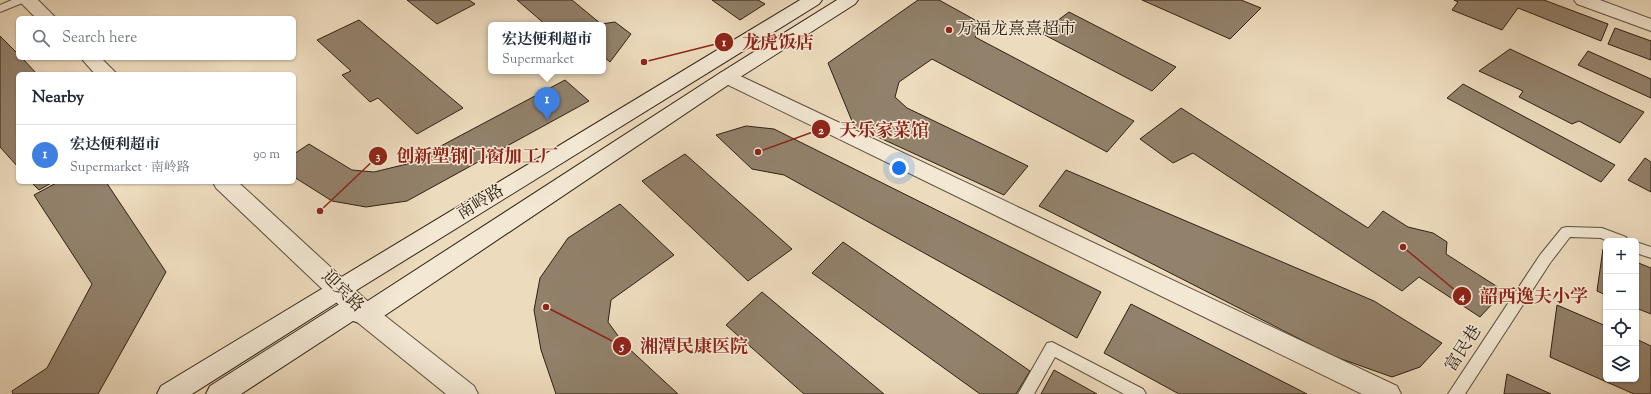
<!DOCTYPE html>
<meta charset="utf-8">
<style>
body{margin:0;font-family:"Sorts Mill Goudy","Noto Serif SC",serif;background:#f2f2f3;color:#1f2937}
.controls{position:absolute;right:12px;bottom:12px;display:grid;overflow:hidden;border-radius:6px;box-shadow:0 1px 3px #0004}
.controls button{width:36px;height:36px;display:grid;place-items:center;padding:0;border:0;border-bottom:1px solid #e0e1e3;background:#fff;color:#1f2937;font:20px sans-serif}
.you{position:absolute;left:899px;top:168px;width:14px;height:14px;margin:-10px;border:3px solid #fff;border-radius:50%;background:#1a73e8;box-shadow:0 0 0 6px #1a73e833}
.badge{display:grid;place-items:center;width:26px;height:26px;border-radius:50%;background:#111827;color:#fff;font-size:13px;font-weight:700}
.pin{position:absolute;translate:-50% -33px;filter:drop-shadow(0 1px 2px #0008)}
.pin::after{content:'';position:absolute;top:21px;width:14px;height:12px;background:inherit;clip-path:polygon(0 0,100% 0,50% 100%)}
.popup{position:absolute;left:488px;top:22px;width:118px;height:52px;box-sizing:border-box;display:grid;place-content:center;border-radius:6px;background:#fff;filter:drop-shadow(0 1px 3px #0005);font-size:13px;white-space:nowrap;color:#747a83}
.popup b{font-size:15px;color:#1f2937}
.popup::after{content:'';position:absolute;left:50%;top:100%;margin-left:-8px;border:8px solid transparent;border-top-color:#fff}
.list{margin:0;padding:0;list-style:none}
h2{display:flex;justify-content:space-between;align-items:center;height:52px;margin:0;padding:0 16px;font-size:17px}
h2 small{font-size:13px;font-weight:400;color:#747a83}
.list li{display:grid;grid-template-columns:26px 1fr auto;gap:12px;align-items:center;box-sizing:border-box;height:60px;padding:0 16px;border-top:1px solid #e0e1e3}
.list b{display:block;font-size:15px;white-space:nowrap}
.list p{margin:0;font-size:13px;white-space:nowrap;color:#747a83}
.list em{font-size:13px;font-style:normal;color:#747a83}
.icon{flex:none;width:22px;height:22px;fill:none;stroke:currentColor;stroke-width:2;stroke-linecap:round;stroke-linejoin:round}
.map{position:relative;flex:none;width:1651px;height:394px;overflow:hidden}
.search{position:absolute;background:#fff;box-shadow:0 1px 3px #0004;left:16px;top:16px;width:280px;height:44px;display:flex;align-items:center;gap:10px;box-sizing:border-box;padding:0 14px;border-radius:6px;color:#747a83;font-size:15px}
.panel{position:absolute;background:#fff;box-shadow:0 1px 3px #0004;left:16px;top:72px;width:280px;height:112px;border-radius:6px}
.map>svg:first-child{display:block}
.building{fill:#92816b;stroke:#2f2012}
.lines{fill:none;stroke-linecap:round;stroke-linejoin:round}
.lane-casing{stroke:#5e4f3d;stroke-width:2}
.street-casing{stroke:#5e4f3d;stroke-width:2}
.secondary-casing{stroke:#2f2012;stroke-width:2}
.lane{fill:#f3e8d4;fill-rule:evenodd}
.street{fill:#f3e8d4;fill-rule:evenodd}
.secondary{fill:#f3e8d4;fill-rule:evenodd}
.poi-dot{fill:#8f2418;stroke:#f3e8d4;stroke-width:1.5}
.labels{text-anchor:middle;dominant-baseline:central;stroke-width:3;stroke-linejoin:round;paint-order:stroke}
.poi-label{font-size:17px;fill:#2f2012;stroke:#f3e8d4;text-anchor:start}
.street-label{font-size:17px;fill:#2f2012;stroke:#f3e8d4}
.leader{fill:none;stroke:#8f2418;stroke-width:1.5}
.callout-dot{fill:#8f2418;stroke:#f3e8d4;stroke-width:1.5}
.mark-label{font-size:12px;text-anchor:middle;font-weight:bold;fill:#fff}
.callout-label{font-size:18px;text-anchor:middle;font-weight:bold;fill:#8f2418;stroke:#f3e8d4;stroke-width:3;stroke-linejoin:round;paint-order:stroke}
</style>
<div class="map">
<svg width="1651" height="394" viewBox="0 0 1651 394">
<rect width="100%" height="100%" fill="#eddbbd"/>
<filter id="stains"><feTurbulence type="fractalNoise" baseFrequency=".005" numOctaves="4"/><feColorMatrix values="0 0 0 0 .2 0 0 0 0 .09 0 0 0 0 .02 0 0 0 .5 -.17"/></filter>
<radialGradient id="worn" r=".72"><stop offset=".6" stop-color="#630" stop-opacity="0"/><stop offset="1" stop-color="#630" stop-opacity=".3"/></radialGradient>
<!-- building -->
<g class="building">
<path d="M407,0H469L475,4L437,24Z"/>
<path d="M517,0H572L601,24L615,22L631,34L610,62L603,56V25H546Z"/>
<path d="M712,0H758L765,4L740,20Z"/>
<path d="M918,0H939L986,26L975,37L1134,121L1107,152L932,59L899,82L895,97L907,108L1028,166L1004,195L854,126L828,63Z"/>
<path d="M1142,0H1241L1261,8L1230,39Z"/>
<path d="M1454,0H1544L1608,24L1601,41L1518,8L1502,30L1452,10L1458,2Z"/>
<path d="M1069,12L1176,67L1152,91L1041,33Z"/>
<path d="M359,20L463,108L417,134L378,98L370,102L342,75L351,71L317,40Z"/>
<path d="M1615,28L1651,41V60L1608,44Z"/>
<path d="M0,36L18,54V58H22L37,74H18V167L0,147Z"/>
<path d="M1510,49L1644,112L1620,143L1579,121L1572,124L1519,97L1523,91L1479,71Z"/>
<path d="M1588,51L1651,79V98L1578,65Z"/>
<path d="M565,80L589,101L407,201L366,207L332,201L294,177V154L309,144L352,170L374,172L407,164Z"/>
<path d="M1463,84L1615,165L1601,182L1447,98Z"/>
<path d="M1181,108L1368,228L1383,211L1408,227L1433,233L1447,242L1446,254L1504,291L1480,317L1419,277L1402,291L1193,153L1173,163L1140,139Z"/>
<path d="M746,126L774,129L1101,292L1077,338L784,175L752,169L716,135Z"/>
<path d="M685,154L792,249L748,281L642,181Z"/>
<path d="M1645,158L1651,162V192L1628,180Z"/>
<path d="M1066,170L1374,301L1442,343L1420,367L1392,377L1333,356L1039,206Z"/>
<path d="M31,182H53L39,190Z"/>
<path d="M58,182H106L166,272L98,394H13L12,391L47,368L92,284L34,195Z"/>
<path d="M620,204L674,255L611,300L608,322L624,344L678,394H556L541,350L534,310L540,278L568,238Z"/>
<path d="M843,242L1030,371L1016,394H980L812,273Z"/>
<path d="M1603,249L1606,250V295L1597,291Z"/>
<path d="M1636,262L1651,268V314L1636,308Z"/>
<path d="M762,292L884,394H804L726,325Z"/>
<path d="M1131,304L1307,394H1179L1104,353Z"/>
<path d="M1557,305L1606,326V379H1636V339L1651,346V394H1634L1550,357Z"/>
<path d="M1054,370L1097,394H1041Z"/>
<path d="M1507,374L1551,394H1504Z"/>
</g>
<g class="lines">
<defs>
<g id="lane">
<path d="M12,0H26L25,2L0,12V5Z"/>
<path d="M1567,227L1602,228L1626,237L1628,241H1607L1601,238L1570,237L1550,263L1465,394H1448L1540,255L1562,228Z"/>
<path d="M1636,242L1651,247V258L1636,253Z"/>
<path d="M1052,342L1143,389L1146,394H1124L1055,357L1034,394H1018L1047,343Z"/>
</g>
<g id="street">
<path d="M18,0H38L56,18H36Z"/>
<path d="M1574,0H1600L1651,19V31L1577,4Z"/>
<path d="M81,58H101L117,74H95Z"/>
<path d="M727,71L734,73L1397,386L1401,394H1362L720,81L717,77L720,73Z"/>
<path d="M213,182H238L375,308L474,386L478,394H446L357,322L216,188Z"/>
</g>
<g id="secondary">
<path d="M800,0H822L819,4L347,296L192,394H157L161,386Z"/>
<path d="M837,0H858L855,4L734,81L375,322L366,325L353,321L241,394H206L210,386L341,303L350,300L363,304L720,73Z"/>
</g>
</defs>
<!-- lane casing -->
<use href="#lane" class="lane-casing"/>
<!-- street casing -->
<use href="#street" class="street-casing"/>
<!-- secondary casing -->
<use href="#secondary" class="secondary-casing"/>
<!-- lane -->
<use href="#lane" class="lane"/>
<!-- street -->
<use href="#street" class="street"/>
<!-- secondary -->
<use href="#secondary" class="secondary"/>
</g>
<!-- markers -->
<circle class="poi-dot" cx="949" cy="30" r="4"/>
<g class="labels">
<!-- poi labels -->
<g class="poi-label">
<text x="957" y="30">万福龙熹熹超市</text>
</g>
<!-- street labels -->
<g class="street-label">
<text transform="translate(481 203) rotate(-31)">南岭路</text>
<text transform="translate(342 292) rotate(44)">迎宾路</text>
<text transform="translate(1464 349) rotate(-57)">富民巷</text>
</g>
</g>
<!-- callouts -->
<path class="leader" d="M644 62L724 42M758 152L821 129M320 211L378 156M1403 247L1462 296M546 307L622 346"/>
<g class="callout-dot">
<circle cx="644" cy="62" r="4"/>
<circle cx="758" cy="152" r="4"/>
<circle cx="320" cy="211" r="4"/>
<circle cx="1403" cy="247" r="4"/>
<circle cx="546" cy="307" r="4"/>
<circle cx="724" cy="42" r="10"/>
<circle cx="821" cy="129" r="10"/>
<circle cx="378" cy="156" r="10"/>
<circle cx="1462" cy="296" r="10"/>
<circle cx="622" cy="346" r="10"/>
</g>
<g class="mark-label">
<text x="724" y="46">1</text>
<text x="821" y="134">2</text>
<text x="378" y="160">3</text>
<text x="1462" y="300">4</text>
<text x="622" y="350">5</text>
</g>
<g class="callout-label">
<text x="778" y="48">龙虎饭店</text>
<text x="884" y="136">天乐家菜馆</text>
<text x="477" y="162">创新塑钢门窗加工厂</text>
<text x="1534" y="302">韶西逸夫小学</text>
<text x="694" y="352">湘潭民康医院</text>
</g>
<rect width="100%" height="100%" filter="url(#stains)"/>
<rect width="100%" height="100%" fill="url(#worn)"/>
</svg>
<div class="controls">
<button>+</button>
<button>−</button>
<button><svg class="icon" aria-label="locate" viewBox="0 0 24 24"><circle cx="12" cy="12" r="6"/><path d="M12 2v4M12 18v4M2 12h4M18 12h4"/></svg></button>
<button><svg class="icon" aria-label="layers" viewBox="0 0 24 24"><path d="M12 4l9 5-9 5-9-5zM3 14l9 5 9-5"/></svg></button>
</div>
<div class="you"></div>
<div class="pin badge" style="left:547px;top:120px;background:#3f7fe0">1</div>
<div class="popup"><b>宏达便利超市</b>Supermarket</div>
<div class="search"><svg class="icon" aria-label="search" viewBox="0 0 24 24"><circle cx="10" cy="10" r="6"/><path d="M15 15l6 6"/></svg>Search here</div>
<section class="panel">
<h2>Nearby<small></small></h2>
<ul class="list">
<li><span class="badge" style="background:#3f7fe0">1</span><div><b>宏达便利超市</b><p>Supermarket · 南岭路</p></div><em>90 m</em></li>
</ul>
</section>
</div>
